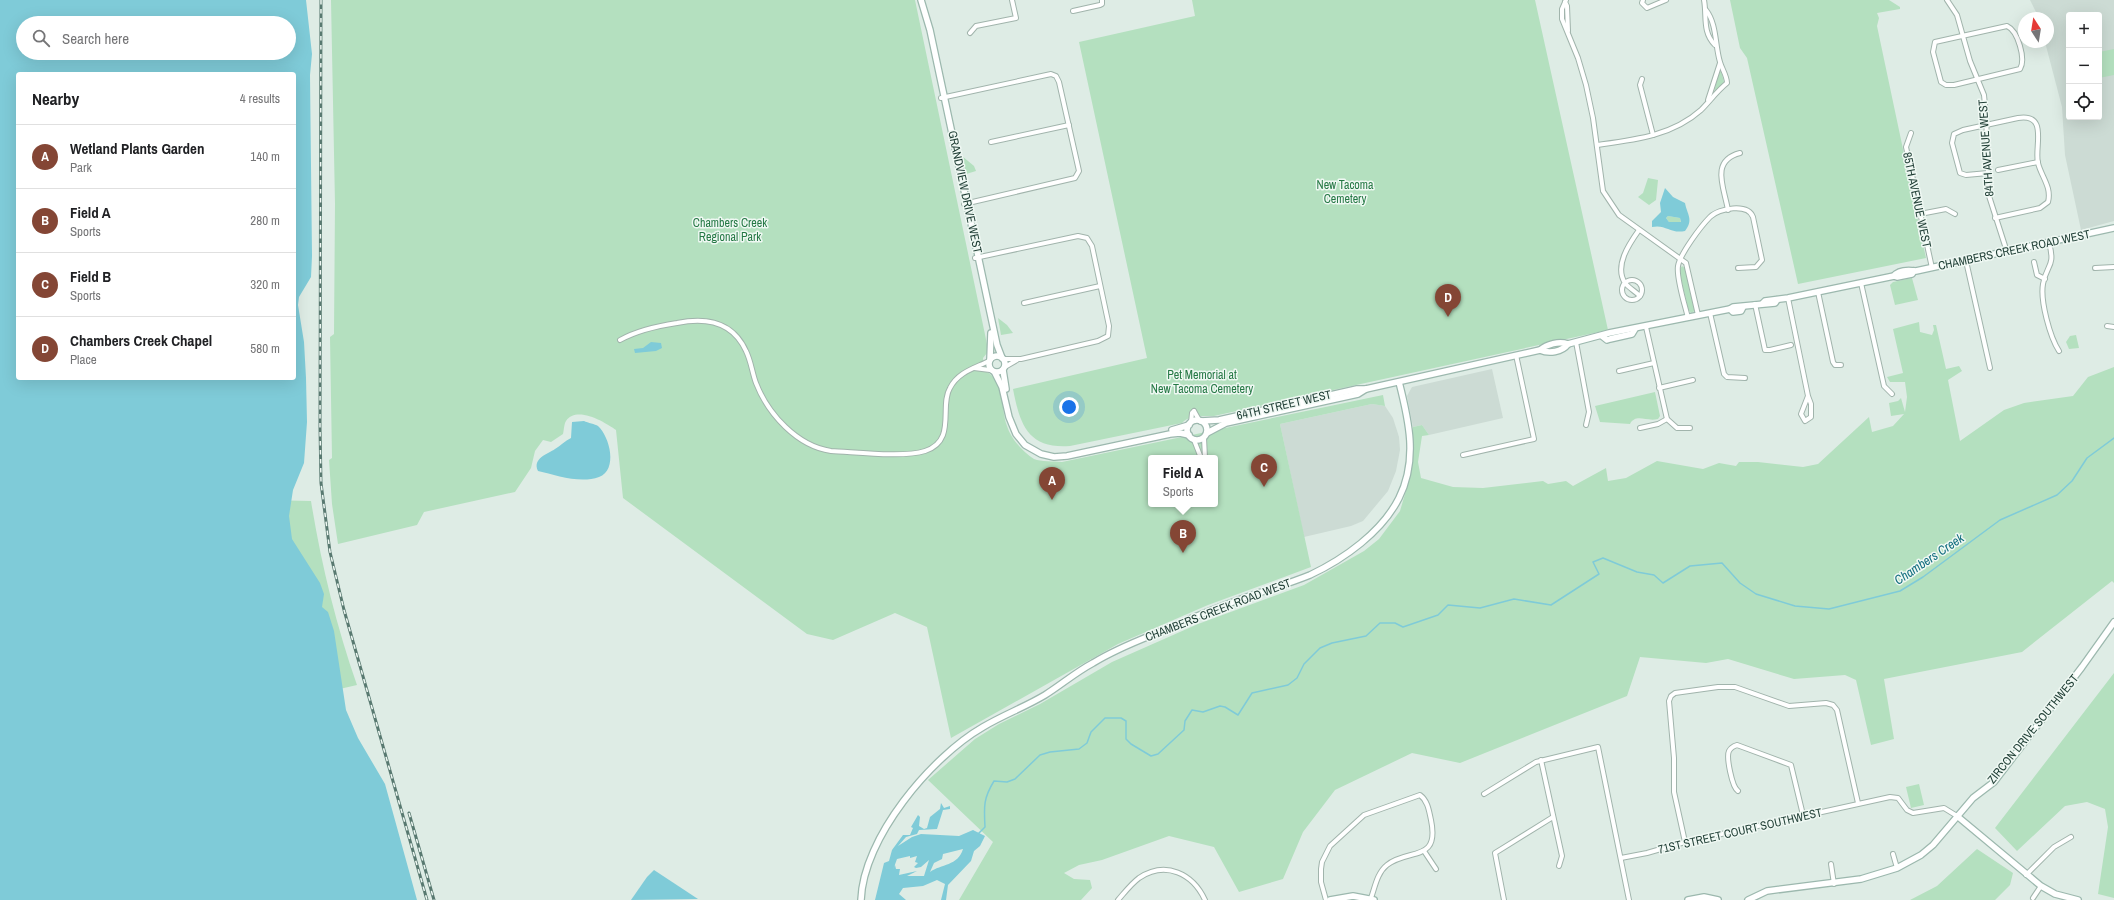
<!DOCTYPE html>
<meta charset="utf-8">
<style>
body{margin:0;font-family:"Archivo Narrow",sans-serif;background:#f2f2f2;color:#202124}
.controls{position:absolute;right:12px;top:12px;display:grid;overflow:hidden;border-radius:4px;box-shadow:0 4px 16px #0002}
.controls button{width:36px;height:36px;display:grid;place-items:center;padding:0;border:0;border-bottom:1px solid #e0e0e0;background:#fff;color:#202124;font:20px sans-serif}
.compass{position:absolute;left:2018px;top:12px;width:36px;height:36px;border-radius:50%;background:#fff;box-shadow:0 4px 16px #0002;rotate:348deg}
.you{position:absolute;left:1069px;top:407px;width:14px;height:14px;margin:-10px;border:3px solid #fff;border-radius:50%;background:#1a73e8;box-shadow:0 0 0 6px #1a73e833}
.badge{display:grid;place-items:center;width:26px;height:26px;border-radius:50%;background:#844635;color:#fff;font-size:13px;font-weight:700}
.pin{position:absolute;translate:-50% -33px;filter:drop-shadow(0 1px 2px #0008)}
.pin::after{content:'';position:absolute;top:21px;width:14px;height:12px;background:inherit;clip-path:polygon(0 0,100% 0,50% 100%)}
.popup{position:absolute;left:1148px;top:455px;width:70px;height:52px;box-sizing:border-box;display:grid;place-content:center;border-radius:4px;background:#fff;filter:drop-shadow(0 1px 3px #0005);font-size:13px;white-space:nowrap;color:#757577}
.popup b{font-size:15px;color:#202124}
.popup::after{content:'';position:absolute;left:50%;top:100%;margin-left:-8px;border:8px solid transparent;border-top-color:#fff}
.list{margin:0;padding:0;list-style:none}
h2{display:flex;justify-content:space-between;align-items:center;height:52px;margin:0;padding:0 16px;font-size:17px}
h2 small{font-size:13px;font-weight:400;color:#757577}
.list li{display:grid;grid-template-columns:26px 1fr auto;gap:12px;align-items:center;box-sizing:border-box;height:64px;padding:0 16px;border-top:1px solid #e0e0e0}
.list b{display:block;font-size:15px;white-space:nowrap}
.list p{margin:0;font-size:13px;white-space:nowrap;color:#757577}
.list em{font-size:13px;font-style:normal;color:#757577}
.icon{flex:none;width:22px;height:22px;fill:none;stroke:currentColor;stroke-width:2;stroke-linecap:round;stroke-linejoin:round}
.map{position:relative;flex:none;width:2114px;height:900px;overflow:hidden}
.search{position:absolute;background:#fff;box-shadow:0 4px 16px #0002;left:16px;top:16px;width:280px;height:44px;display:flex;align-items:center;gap:10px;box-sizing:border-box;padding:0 14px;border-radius:22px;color:#757577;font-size:15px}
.panel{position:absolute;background:#fff;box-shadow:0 4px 16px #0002;left:16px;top:72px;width:280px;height:308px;border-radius:4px}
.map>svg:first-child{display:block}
.built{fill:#ccdbd4;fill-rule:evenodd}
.green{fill:#b4e0bf;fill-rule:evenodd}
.water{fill:#7fcbd8;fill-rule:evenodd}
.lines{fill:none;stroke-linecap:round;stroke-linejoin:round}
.stream{stroke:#7fcbd8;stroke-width:1.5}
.street-casing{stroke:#a1b4ac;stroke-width:6}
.secondary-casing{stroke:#9cb8ae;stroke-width:8}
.street{stroke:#fff;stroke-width:4}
.secondary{stroke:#fff;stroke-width:5.5}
.rail-casing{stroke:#587970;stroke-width:3}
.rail{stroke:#eff8f3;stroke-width:1.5;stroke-dasharray:4.5;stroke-linecap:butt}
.labels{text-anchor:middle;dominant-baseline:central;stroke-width:3;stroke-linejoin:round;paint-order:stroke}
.street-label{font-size:12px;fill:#1e3d34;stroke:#eff8f3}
.park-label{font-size:12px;fill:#247844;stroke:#eff8f3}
.water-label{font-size:13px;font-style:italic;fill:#126d7f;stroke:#eff8f3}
</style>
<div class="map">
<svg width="2114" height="900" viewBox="0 0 2114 900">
<rect width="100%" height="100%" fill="#deece5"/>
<!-- built -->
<g class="built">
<path d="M2030,0H2114V221L2081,230L2065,155L2062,107L2045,42H2048V18H2039ZM2069,15H2099V117H2069Z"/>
<path d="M1492,369L1503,418L1429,435L1422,425L1413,427L1407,396L1412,387Z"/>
<path d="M1372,404L1385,406L1393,418L1399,437L1400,450L1396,471L1388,491L1363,521L1351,526L1304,537L1280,424Z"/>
</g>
<!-- green -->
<g class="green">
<path d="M331,0H915L987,344V353L983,358L985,371C1006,381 1000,407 1007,426C1011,439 1023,452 1034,459C1041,462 1054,461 1062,462L1383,395L1385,406L1372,404L1280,424L1311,567L1208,605L1118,644L951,738L927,627L895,613L833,640L807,634L623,498L616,430C606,423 577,405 566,421C564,424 564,430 563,434L551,442L543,440L535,451L531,468L515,492L424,512L417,525L338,544L332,504L329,460L332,458L330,337L334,334L335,204ZM1151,458H1215V504H1151Z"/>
<path d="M1192,0H1535L1608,330L1214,416C1205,416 1188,415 1182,423L1070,446C1028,449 1020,425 1013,389L1147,358L1079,42L1195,16Z"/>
<path d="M1730,0H1889L1900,7V9L1877,13L1879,18L1877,26L1926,258L1798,284L1747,58L1740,48Z"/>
<path d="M2114,49V75L2099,78V52Z"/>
<path d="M1721,71L1724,82L1714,92L1719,72Z"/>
<path d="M962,156L974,166L976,171L966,174Z"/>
<path d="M1648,178L1658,180L1656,200L1649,205L1638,197L1643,193Z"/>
<path d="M1668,216L1680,218L1681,223L1669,222L1666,218Z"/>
<path d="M1682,266L1686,269L1695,309V311L1691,313L1688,309L1679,270Z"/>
<path d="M1912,278L1918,300L1895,305L1890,285L1893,282Z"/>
<path d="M998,318L1007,325L1013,333L1001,335Z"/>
<path d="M1919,322L1920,332L1932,335L1934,330L1933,325H1936L1946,369L1959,366L1962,371L1948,380L1960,441L2004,410L2024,403L2073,396L2088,377L2114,367V583L2112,581L2022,652L1884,679L1894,739L1871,745L1856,680L1845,675L1794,679L1728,659L1706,663L1640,657L1627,696L1460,763L1412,753L1335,790L1303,832L1283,879L1239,892L1214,847L1169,836L1102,860L1079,865L1064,873L1074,879L1090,880L1092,888L1081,900H959L993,842L928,780L975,739L999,724L1040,704L1112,662L1198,624L1304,585L1364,551L1379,539L1400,511L1410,477L1413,427L1422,425L1429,435L1422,436L1418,462L1421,478L1453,487L1483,488L1543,481L1548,484L1566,481L1573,486L1606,468L1608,481L1626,478L1657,461L1703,469L1719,463L1736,466L1739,462H1758L1803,467L1818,464L1869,417L1872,432L1893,426L1904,414L1891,416L1889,403L1898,401L1901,398L1905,412L1907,397L1905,382H1890L1887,377L1903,373L1893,329Z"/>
<path d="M2076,335L2079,348L2069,349L2066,342L2070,336Z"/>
<path d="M1655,392L1660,416L1658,419C1646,422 1636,413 1630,424L1600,422L1595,406Z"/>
<path d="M266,500L311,501C321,563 336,625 357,685L318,694Z"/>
<path d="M2114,673V898L2098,894L2108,827L2105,809L2087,802L2065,806L2017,851L1995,828Z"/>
<path d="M1919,784L1924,805L1911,808L1906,787Z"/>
<path d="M1977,849L2013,873L2010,885L1995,900H1910L1937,886Z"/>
</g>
<!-- water -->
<g class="water">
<path d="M0,0H306L312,54L310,75L312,256L311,277L299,297L298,305L304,342L306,378L307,422L304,463L293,490L289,516L292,539L320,583L324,594L322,607L328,612L334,631L346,710L358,738L385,784L417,900H0ZM23,23H289V53H23ZM18,74H294V378H18Z"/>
<path d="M1665,188L1673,197L1685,203C1687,214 1694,220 1685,231C1670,234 1666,224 1652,227V221L1661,212L1660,203ZM1668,216L1680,218L1681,222H1669L1666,218Z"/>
<path d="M651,342L661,343L662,348L656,351L635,353L634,349L643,348Z"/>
<path d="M584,421C588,423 595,424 598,426C610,437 618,470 599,477C580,484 556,475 538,471C532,458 548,454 555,449C560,446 565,441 571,438L572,422Z"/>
<path d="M941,803L944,808L950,806V809L943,810L937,829L919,830L917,834L906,837L898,846L912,837L921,834L959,836L973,830L985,836L980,846L974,851L971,861L948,885L946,900H941L945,884L937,880L923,886L903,888L899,894L906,900H875L884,863L889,861L892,850L903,835H910L913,828L911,827L918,815L920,817L919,826L924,829L927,828L930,817L940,809ZM963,849C958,866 941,864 930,872L934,863L942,859L943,854ZM910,856V858L917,856L915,862L918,863L914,867L916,868L921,867L929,860L924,876H907L917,871L899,875L900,869H896L895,865L893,870L897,859Z"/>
<path d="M654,870L698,899L631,900L647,877Z"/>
</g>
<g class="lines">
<!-- stream -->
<path class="stream" d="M978,834L985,827C984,807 983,799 994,781L1007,782L1015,779L1040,755L1050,752L1079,749L1087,743L1091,732L1105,718H1121L1126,721V739L1131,744L1151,756L1158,754L1184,730L1185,721L1192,710L1203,712L1220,706L1225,707L1238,715L1252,693L1288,685L1297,678L1304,664L1320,648L1332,643L1366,636L1380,623H1395L1403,627L1438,615L1448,605L1480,608L1514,599L1551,605L1599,574L1593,562L1603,558L1637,572L1654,575L1663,583L1690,566L1722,563L1740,583L1756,594L1795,606L1829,609L1900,591L1923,577L2000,520L2057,495L2072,481L2087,458L2114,438"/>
<defs>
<g id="street">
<path d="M1566,0L1562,9V19L1578,58L1586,85L1593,118L1603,191L1619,215L1686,263L1698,315"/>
<path d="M1643,0L1642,3L1647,8L1666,0"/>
<path d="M1704,0C1707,16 1702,32 1715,45"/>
<path d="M1947,0L1957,15L1970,61L1984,95L1986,115L1989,196L2007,252"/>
<path d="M1565,2L1567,6L1568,31"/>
<path d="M1073,11L1100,5L1102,4V0"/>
<path d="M2007,26C2018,31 2026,59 2020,69L1954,85H1946L1941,82L1933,52L1935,42Z"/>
<path d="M970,33L976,26L1016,18L1012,0"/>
<path d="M1642,79L1640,85L1653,135"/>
<path d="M941,98L1051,74L1056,76L1059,82L1079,171L1075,178L964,204"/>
<path d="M1708,100L1720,63"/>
<path d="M1911,133L1906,147L1932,268"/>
<path d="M991,142L1069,125"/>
<path d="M1597,145C1634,140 1672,136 1701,110C1710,101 1717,91 1727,83C1727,76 1722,69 1720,62C1715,46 1717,24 1706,10"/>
<path d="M1998,170L2038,162"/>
<path d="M1988,173L1966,175L1960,173L1952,143L1954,134L1963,130L2018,118C2049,113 2034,147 2038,163C2041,176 2052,187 2048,202L2040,208L1995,218"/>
<path d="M1728,210C1724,187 1710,161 1740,153"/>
<path d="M1920,214L1946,209L1955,214"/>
<path d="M1639,230C1629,244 1614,266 1625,283C1629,288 1636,292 1640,296"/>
<path d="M2049,243C2056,267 2046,265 2043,284C2040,301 2050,337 2059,351"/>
<path d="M975,258L1078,236L1087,238L1092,246L1109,326L1108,336L1098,341L1021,359H1003"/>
<path d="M1966,261L1990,368"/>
<path d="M2034,262L2037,275L2045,279"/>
<path d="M2095,268L2114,267"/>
<circle cx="1632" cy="290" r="10"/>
<path d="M1861,283L1884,386L1892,394"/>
<path d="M1818,292L1833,362L1835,365H1841"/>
<path d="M1788,298L1808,396L1801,414L1805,421L1811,417V404L1808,396"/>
<path d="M1024,303L1100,286"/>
<path d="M1755,304L1765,350H1770L1791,345"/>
<path d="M1710,313L1724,374L1727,377L1745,378"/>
<path d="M1688,318C1685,305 1676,278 1678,266C1680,254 1701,226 1710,217C1719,208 1748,203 1753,217L1762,260L1756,267L1738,268"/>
<path d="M2107,326L2114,327"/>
<path d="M1646,327L1667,419L1677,428H1690"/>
<path d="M620,340C638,330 657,326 677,323C706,317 733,322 746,351C751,361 752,372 756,383C768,414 797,446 831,451C855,452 903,458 925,451C957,441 939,406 950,388C958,372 975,368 989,361"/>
<path d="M1576,342L1589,412L1586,425"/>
<path d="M1005,367L1017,360"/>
<path d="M974,368L990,370"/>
<path d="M1619,371L1654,363"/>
<path d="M1659,388L1693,380"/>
<path d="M1194,411L1199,420"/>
<path d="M1191,423L1192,413L1194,411"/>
<path d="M1640,428L1658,424L1667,419"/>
<path d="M1204,438L1205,458"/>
<path d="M1194,440L1201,458"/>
<path d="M1463,455L1534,439L1516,355"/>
<path d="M1541,760L1562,856L1559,866"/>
<path d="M1738,791C1732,787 1726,757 1729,751C1731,747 1734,746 1737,745L1791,765L1803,815"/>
<path d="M1484,794L1536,762L1598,747L1629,900"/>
<path d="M1685,842L1674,792V758L1669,701L1671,696L1675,693L1718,687H1735L1789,706L1826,703L1833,705L1837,710L1858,803"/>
<path d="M1424,851L1436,869"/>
<path d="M1893,854L1897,868"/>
<path d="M1621,858L1647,853L1685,842L1890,797L1898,798L1907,810L1913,813L1944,808L1957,816"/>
<path d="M1831,864L1834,884"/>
<path d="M2026,875L2054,847L2071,837"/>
<path d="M2033,898L2041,886"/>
<path d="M1118,900C1125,892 1131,884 1139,878C1166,860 1193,874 1205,900"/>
<path d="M1326,900L1321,882V869L1322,862L1330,846L1364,815L1420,795C1428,801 1429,811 1431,820C1440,863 1408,848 1387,865C1377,873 1375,887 1371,898"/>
<path d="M1504,900L1495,853L1553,817"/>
</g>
<g id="secondary">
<path d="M921,0L930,30L997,345L1002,358"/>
<path d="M1894,276C1899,269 1909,270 1916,271L2114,228"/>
<path d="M1763,303L1765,301L1788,298L1894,276L1897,277L1912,274L1914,271"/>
<path d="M1730,309L1733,312L1741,311L1743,307"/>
<path d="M1602,336L1607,340L1610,339L1632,334L1635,329"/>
<path d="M1540,350C1549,354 1562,352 1568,344"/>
<circle cx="997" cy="364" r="8"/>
<path d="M990,359L991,333"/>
<path d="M1003,370L1006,389"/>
<path d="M995,373L1002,387L1009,417L1016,434L1025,445L1041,454L1054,457L1067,456L1170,434L1180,433L1189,435"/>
<circle cx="1197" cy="430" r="10"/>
<path d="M1201,421L1219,420L1357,389H1366L1540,350C1547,344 1559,341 1568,344L1609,333L1730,309L1733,307L1775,303L1777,300"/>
<path d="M1172,430L1189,425"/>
<path d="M1207,433L1226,423L1358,394L1366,389"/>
<path d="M1957,816L2041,886L2055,894L2078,900"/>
<path d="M861,900C863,838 931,757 983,727C1003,715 1025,707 1045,695C1061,685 1076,672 1093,663C1111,652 1132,643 1152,635C1182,622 1213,609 1244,598C1266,590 1288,584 1310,575C1344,559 1382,532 1399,498C1418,460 1409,421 1399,382"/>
<path d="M1330,900L1353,896L1374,900"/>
<path d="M1688,900L1704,897L1718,900"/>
<path d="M1748,900L1767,891L1861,879L1897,868L1921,855L1933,845L1973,798L1994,782L2082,667L2114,622"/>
</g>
</defs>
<!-- street casing -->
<use href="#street" class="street-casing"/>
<!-- secondary casing -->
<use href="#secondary" class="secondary-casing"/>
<!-- street -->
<use href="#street" class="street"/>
<!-- secondary -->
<use href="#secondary" class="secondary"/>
<defs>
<g id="rail">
<path d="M321,0L320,427L321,483L330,552L344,610L427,900"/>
<path d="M409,813L434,900"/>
</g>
</defs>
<!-- rail casing -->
<use href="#rail" class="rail-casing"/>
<!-- rail -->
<use href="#rail" class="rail"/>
</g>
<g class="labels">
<!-- street labels -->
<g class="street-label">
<text transform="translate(1986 148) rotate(-94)">84TH AVENUE WEST</text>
<text transform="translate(965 192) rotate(78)">GRANDVIEW DRIVE WEST</text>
<text transform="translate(1917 200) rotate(78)">85TH AVENUE WEST</text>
<text transform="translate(2014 250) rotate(-12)">CHAMBERS CREEK ROAD WEST</text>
<text transform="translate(1284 405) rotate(-13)">64TH STREET WEST</text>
<text transform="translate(1218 610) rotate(-21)">CHAMBERS CREEK ROAD WEST</text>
<text transform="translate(2033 729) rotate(-51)">ZIRCON DRIVE SOUTHWEST</text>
<text transform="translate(1740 831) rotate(-13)">71ST STREET COURT SOUTHWEST</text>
</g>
<!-- park labels -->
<g class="park-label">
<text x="1345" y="185">New Tacoma<tspan x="1345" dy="14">Cemetery</tspan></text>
<text x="730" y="223">Chambers Creek<tspan x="730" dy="14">Regional Park</tspan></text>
<text x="1202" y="375">Pet Memorial at<tspan x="1202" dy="14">New Tacoma Cemetery</tspan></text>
</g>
<!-- water labels -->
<g class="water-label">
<text transform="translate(1929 559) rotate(-34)">Chambers Creek</text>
</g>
</g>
</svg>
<div class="controls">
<button>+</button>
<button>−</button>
<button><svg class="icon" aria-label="locate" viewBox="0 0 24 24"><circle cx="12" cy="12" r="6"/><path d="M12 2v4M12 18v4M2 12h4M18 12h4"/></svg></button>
</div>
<svg class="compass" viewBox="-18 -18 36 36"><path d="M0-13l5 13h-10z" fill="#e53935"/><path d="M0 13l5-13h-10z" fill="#757577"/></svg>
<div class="you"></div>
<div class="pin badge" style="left:1052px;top:500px">A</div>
<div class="pin badge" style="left:1183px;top:553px">B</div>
<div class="popup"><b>Field A</b>Sports</div>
<div class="pin badge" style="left:1264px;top:487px">C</div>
<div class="pin badge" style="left:1448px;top:317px">D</div>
<div class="search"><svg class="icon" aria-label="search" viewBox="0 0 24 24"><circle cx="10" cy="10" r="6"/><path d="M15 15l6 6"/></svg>Search here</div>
<section class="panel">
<h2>Nearby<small>4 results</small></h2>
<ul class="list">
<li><span class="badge">A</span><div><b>Wetland Plants Garden</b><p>Park</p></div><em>140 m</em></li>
<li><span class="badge">B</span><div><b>Field A</b><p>Sports</p></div><em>280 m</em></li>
<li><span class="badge">C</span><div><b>Field B</b><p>Sports</p></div><em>320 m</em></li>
<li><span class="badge">D</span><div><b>Chambers Creek Chapel</b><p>Place</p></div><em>580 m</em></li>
</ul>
</section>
</div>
